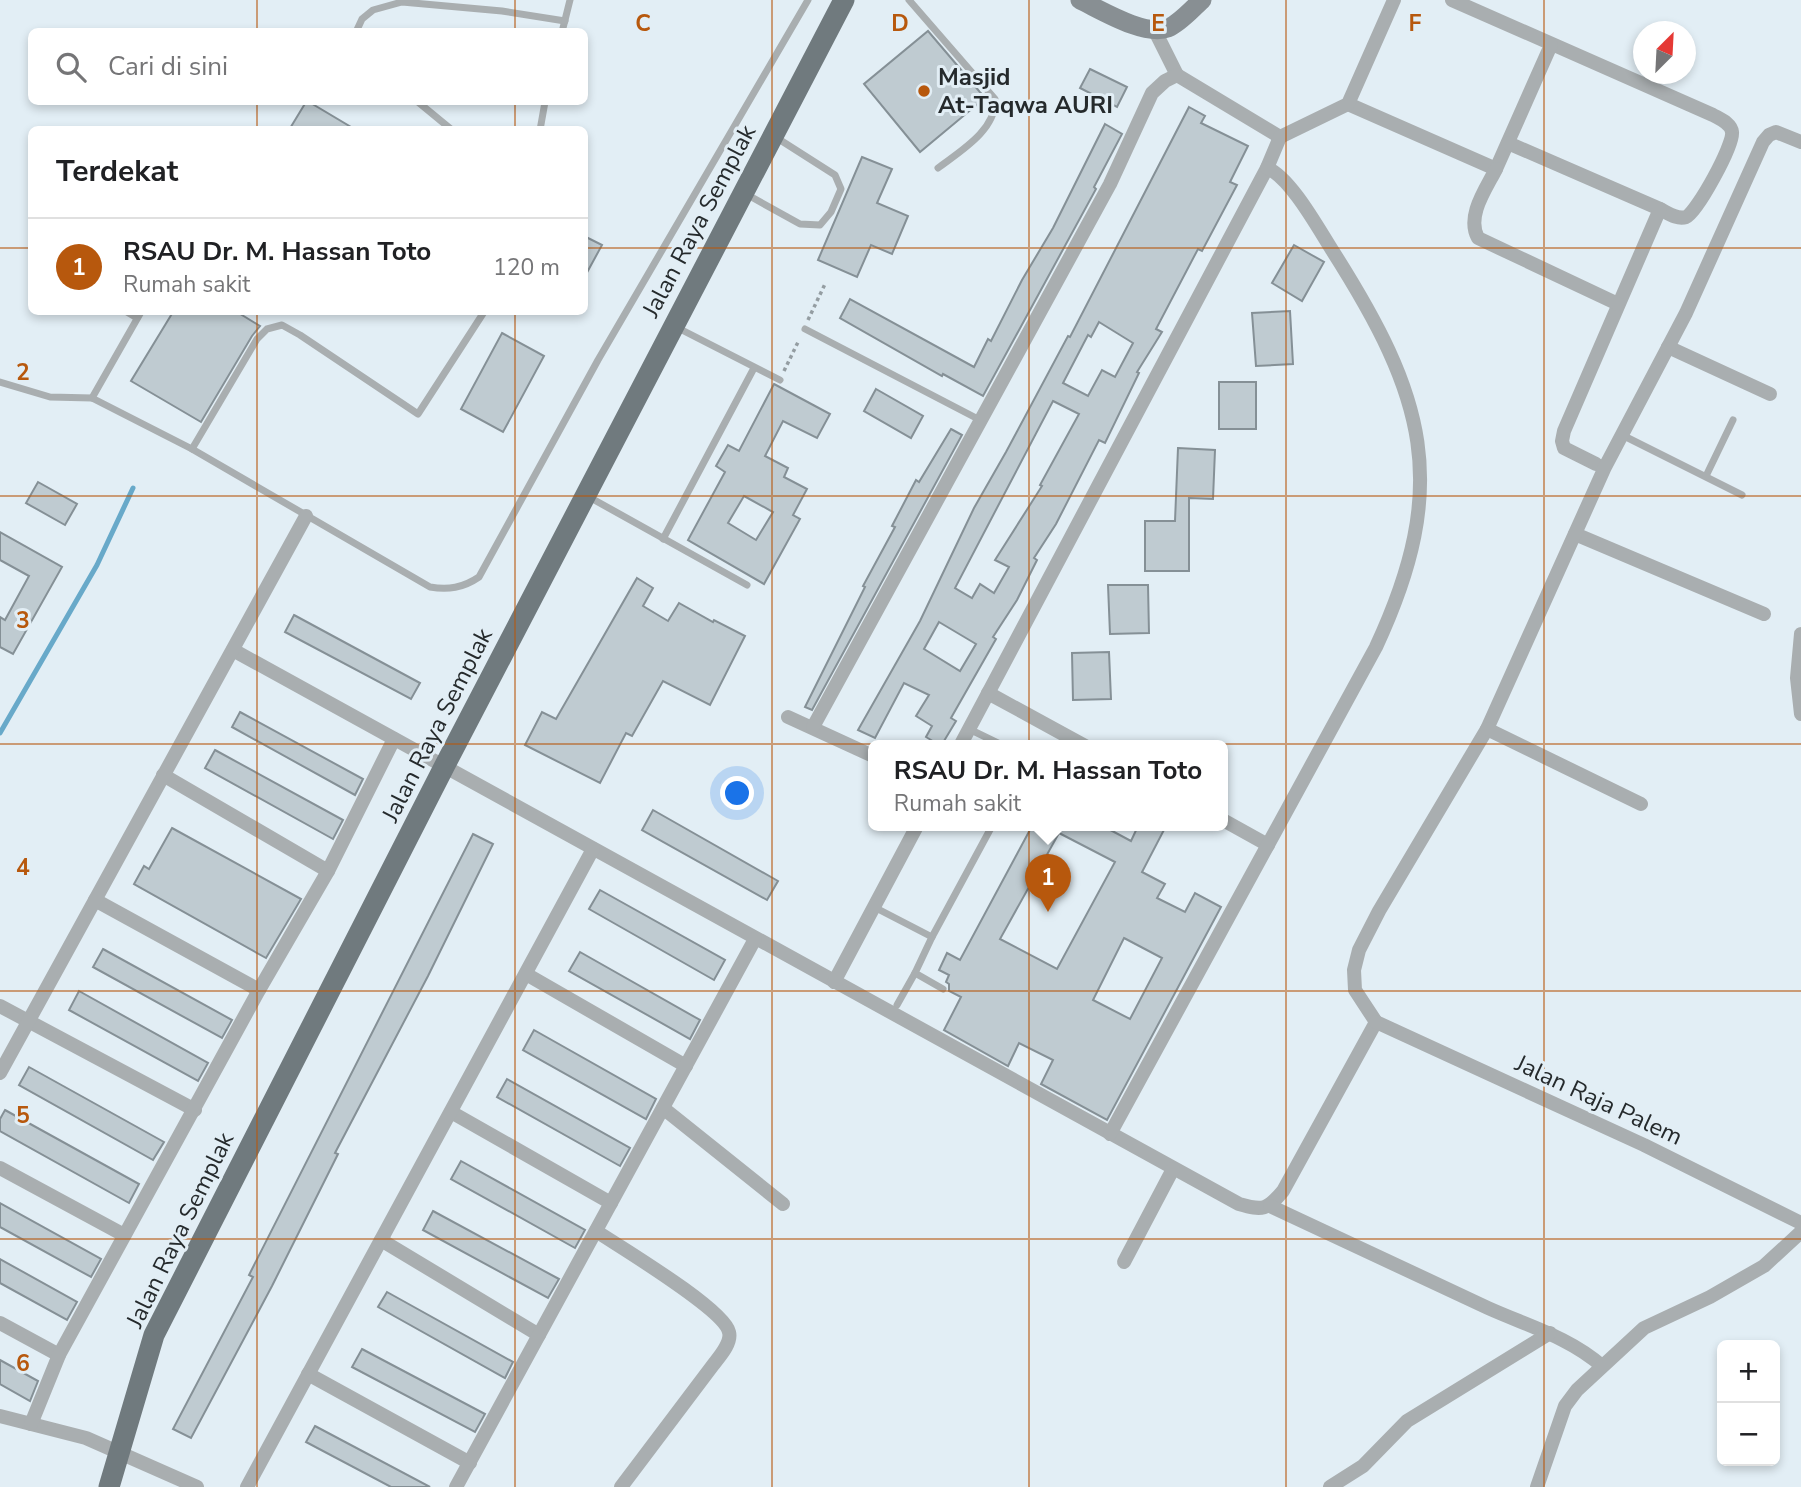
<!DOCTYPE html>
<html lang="id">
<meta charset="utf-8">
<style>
body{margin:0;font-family:"Nunito Sans",sans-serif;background:#f2f2f2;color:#202124}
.controls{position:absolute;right:21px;bottom:21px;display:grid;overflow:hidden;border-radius:10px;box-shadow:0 4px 10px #0003}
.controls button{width:63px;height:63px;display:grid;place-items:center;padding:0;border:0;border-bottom:2px solid #e0e0e0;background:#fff;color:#202124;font:35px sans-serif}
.compass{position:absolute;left:1633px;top:21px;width:63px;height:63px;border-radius:50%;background:#fff;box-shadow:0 4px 10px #0003;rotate:24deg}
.you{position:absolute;left:738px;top:794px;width:24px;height:24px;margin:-18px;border:5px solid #fff;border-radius:50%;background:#1a73e8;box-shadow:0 0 0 10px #1a73e833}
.badge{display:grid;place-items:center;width:46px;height:46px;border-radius:50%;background:#b7580d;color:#fff;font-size:23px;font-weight:700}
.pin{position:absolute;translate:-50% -58px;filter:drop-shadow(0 2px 4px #0008)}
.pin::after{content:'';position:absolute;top:37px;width:24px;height:21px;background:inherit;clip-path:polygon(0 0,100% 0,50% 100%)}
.popup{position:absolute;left:868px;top:740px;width:360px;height:91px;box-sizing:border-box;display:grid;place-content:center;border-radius:10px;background:#fff;filter:drop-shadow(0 2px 5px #0005);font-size:23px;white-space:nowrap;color:#757577}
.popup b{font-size:26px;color:#202124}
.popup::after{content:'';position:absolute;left:50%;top:100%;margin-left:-14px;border:14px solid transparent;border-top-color:#fff}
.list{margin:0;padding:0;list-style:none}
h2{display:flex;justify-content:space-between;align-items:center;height:91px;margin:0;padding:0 28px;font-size:30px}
h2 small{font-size:23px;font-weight:400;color:#757577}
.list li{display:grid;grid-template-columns:46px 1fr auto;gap:21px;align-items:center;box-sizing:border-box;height:98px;padding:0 28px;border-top:2px solid #e0e0e0}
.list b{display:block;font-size:26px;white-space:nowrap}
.list p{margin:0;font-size:23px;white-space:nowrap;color:#757577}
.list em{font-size:23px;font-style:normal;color:#757577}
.icon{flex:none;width:38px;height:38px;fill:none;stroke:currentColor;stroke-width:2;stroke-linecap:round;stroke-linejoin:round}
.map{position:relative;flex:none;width:1801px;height:1487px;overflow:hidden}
.search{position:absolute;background:#fff;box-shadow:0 4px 10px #0003;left:28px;top:28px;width:560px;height:77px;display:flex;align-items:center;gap:18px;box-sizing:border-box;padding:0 24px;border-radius:10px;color:#757577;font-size:26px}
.panel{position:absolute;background:#fff;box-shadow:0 4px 10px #0003;left:28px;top:126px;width:560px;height:189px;border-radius:10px}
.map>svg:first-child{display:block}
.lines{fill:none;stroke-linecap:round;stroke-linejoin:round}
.stream{stroke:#68a9c9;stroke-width:5}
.building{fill:#bfcbd1;stroke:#859096;stroke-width:2;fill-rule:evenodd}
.path{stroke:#949da2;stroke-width:3.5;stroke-dasharray:3.5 3.5;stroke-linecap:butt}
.lane{stroke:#a9aeb0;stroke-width:7}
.street{stroke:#a9aeb0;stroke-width:14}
.secondary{stroke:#888f93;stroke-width:19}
.primary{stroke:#707a7e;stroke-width:21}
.grid{fill:none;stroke:#b7580d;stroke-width:2;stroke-opacity:0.55}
.poi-dot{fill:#b7580d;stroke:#e2eef5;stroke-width:2.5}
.labels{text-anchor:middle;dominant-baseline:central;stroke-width:6;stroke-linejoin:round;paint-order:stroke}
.poi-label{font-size:24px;font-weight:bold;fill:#252a2c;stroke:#e2eef5;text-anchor:start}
.street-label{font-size:24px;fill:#252a2c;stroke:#e2eef5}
.grid-label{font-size:23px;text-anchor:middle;font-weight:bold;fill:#b7580d;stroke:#e2eef5;stroke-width:6;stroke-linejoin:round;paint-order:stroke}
</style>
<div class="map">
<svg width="1801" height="1487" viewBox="0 0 1801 1487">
<rect width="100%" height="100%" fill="#e2eef5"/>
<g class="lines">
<!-- stream -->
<path class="stream" d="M0,733L97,565L133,488"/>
</g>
<!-- building -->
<g class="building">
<path d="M928,31L985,98L920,152L864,84Z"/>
<path d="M1090,69L1127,87L1117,107L1080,88Z"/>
<path d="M306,102H309L356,130H289Z"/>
<path d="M1189,107L1205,116L1201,123L1248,146L1230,182L1237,185L1202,251L1198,249L1156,329L1162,332L1137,372L1139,373L1105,443L1099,440L1056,524L1034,558L1037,560L1017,600L993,637L996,639L951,718L956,721L941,746L926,737L932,726L916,716L929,695L904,683L875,738L858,730L920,621L974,508L1006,452L1068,336L1070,337ZM1099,322L1133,343L1115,377L1102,370L1088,396L1063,383L1088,335L1091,337ZM1053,401L1079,414L1040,485L1042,486L995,560L1009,567L994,593L980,584L972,598L955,588ZM939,622L976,644L960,671L924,649Z"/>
<path d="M1105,124L1122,134L1094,187L1096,189L983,396L943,374L942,376L840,318L850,299L974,367L988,339L991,341L1022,280L1053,228Z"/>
<path d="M862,157L892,169L877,203L908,216L892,254L871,245L857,277L818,260Z"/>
<path d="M584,236L602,245L584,278Z"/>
<path d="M1294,245L1324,262L1302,301L1272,283Z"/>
<path d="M1290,311L1293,364L1256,366L1252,313Z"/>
<path d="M173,312H237L260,326L252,336L201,422L131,381Z"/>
<path d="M502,333L544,356L503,432L461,409Z"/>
<rect x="1219" y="382" width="37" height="47"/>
<path d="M774,384L830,414L817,438L783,421L765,456L788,468L784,477L807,489L793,515L800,519L764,584L688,540L725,472L716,466L728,445L739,451ZM744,496L773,512L756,540L728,523Z"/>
<path d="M876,389L923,416L911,438L864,411Z"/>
<path d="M951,429L962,435L812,710L805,707L865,587L863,586L895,527L892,526L916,480L919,482Z"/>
<path d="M1178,448L1215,450L1213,499L1189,498V571H1145V521H1175Z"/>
<path d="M38,482L77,504L65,525L26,503Z"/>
<path d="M0,532L62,567L13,654L0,647V617L5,620L29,576L0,560Z"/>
<path d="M637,578L653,588L643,606L668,621L679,603L713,622L714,620L745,636L710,705L663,681L632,736L626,733L600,783L525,745L542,712L556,719Z"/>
<path d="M1108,585H1148L1149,633L1110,634Z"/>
<path d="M294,615L420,683L411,699L285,632Z"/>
<path d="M1109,652L1111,699L1073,700L1072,653Z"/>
<path d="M240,712L363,779L355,795L232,727Z"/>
<path d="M215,750L343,820L333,839L205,768Z"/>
<path d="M653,810L778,881L767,900L642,830Z"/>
<path d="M1032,826H1103L1131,841L1138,826H1166L1142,872L1165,884L1157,898L1185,912L1195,893L1221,907L1107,1120L1041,1084L1053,1060L1019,1043L1008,1066L944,1030L961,997L949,991V984L946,982L949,975L939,970L947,953L960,960ZM1059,833L1115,862L1057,969L1000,939ZM1124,938L1162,958L1130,1019L1093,1000Z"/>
<path d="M172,828L301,899L266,958L134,884L144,866L149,869Z"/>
<path d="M473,834L493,844L428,976L335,1153L338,1154L272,1286L191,1438L173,1429L253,1277L249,1275Z"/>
<path d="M600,890L725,960L714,980L589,909Z"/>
<path d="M103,949L232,1020L222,1038L93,967Z"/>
<path d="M580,952L700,1020L690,1039L569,971Z"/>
<path d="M79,991L208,1063L198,1081L69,1010Z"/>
<path d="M534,1030L656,1099L646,1119L523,1050Z"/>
<path d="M29,1067L164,1142L153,1160L19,1085Z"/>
<path d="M507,1079L630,1148L620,1166L497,1097Z"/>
<path d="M5,1110L139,1184L129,1203L0,1131V1119Z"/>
<path d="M461,1161L585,1230L575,1248L451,1179Z"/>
<path d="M0,1203L101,1259L91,1277L0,1227Z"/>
<path d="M433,1211L559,1279L548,1298L423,1230Z"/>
<path d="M0,1259L77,1302L67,1320L0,1283Z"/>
<path d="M387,1292L513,1362L505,1378L378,1307Z"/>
<path d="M362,1349L485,1414L475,1432L352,1367Z"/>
<path d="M0,1360L38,1381L30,1401L0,1384Z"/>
<path d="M315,1426L430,1487H391L306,1442Z"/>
</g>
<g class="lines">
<!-- path -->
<g class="path">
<path d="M808,320L825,284"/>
<path d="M784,371L799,340"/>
</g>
<!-- lane -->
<g class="lane">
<path d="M909,0L995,99C997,130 959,152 938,168"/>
<path d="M356,32L362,19L373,10L402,2L502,11L565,21"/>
<path d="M562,32L570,0"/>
<path d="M418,102L452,130"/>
<path d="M540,130L545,102"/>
<path d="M746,194L800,224L820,225L831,212L841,189L835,175L777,138"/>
<path d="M127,312L137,318"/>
<path d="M678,328L780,380"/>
<path d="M805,329L980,420"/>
<path d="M0,382L50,397L92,398L192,449L257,339L267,329L282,325L300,335L418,414L484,312"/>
<path d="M92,398L141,312"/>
<path d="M1622,435L1742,495"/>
<path d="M192,449L430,587C448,590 463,588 479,577L598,360L808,0"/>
<path d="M1706,476L1733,420"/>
<path d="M589,497L747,585"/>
<path d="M663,539L754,368"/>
<path d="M969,729L1004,746"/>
<path d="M874,907L932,937L915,973L943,989"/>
<path d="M932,937L992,826"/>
<path d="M897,1005L915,973"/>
</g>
<!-- street -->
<g class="street">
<path d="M1452,0L1713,115C1720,119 1731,123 1732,132C1734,145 1697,212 1686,217C1677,220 1668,213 1660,209"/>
<path d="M1155,31L1177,75"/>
<path d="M1348,104L1496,169L1551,45"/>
<path d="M1508,143L1660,209L1564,431L1562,441L1564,448L1596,464"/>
<path d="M1496,169C1486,189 1466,216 1478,238L1618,304"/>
<path d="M1668,347L1770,394"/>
<path d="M1575,534L1764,614"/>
<path d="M1801,634L1797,678L1801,714"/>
<path d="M233,650L1239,1204C1263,1211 1267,1210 1283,1191L1376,1022L1355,990L1354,970L1359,950L1379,911L1487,729L1605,467L1686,313L1763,142L1769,135L1776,132L1801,142"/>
<path d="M988,693L1085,746"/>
<path d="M788,717L873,756"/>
<path d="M813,727L1110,184L1152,93L1165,81L1177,75L1280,137"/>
<path d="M1487,729L1641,804"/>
<path d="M960,746L1267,168L1280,137L1348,104L1394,0"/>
<path d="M163,775L328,871"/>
<path d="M1223,820L1268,845"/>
<path d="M95,900L259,990"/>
<path d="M526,974L686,1066"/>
<path d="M834,982L917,826"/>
<path d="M0,1006L195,1110"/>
<path d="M1376,1022L1644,1145L1801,1223"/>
<path d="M0,1073L306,516"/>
<path d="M663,1108L783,1204"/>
<path d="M451,1112L611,1203"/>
<path d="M1110,1134L1376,647C1452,484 1425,396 1332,250C1318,228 1290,177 1267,168"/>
<path d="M0,1168L124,1235"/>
<path d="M1270,1206C1343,1240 1416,1274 1488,1308C1528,1326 1569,1337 1602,1366"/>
<path d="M596,1231C620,1247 724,1309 729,1332C732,1343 720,1356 713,1365L621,1487"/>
<path d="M381,1240L539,1335"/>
<path d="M1124,1262L1173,1169"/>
<path d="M0,1323L59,1355"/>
<path d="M308,1374L470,1463"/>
<path d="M0,1416L86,1438L197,1487"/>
<path d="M31,1424L59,1355L259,990L328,871L394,739"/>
<path d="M247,1487L593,849"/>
<path d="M456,1487L755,939"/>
<path d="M1330,1487L1363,1466L1407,1421L1550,1333"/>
<path d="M1537,1487L1565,1406L1577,1390L1644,1328L1710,1297L1764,1266L1801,1232"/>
</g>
<!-- secondary -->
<path class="secondary" d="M1080,0C1101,10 1145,37 1168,28C1180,23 1192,9 1202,0"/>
<!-- primary -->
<path class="primary" d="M109,1487L154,1335L445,765L844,0"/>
</g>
<!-- grid -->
<path class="grid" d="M257,0V32M515,0V32M772,0V1487M1029,0V1487M1286,0V1487M1544,0V1487M257,102V130M515,102V130M0,248H32M584,248H1801M257,312V1487M515,312V1487M0,496H1801M0,744H1801M0,991H1801M0,1239H1801"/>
<!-- markers -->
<circle class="poi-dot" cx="924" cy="91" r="7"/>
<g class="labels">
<!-- poi labels -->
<g class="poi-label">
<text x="938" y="77">Masjid<tspan x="938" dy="28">At-Taqwa AURI</tspan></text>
</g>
<!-- street labels -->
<g class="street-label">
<text transform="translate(699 221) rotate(-62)">Jalan Raya Semplak</text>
<text transform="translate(437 725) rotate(-63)">Jalan Raya Semplak</text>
<text transform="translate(1599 1100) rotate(25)">Jalan Raja Palem</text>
<text transform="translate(180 1230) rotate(-64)">Jalan Raya Semplak</text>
</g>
</g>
<g class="grid-label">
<text x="643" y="31">C</text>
<text x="900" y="31">D</text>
<text x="1158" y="31">E</text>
<text x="1415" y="31">F</text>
<text x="23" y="380">2</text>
<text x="23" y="628">3</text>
<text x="23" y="875">4</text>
<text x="23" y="1123">5</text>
<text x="23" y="1371">6</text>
</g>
</svg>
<div class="controls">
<button>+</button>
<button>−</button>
</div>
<svg class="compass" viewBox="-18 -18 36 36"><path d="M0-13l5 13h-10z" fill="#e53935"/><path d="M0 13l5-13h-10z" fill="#757577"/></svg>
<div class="you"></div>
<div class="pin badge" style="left:1048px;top:912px">1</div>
<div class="popup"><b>RSAU Dr. M. Hassan Toto</b>Rumah sakit</div>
<div class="search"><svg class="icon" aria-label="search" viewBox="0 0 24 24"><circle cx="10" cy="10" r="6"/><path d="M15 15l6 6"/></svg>Cari di sini</div>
<section class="panel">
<h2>Terdekat<small></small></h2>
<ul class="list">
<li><span class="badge">1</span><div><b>RSAU Dr. M. Hassan Toto</b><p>Rumah sakit</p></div><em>120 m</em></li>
</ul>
</section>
</div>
